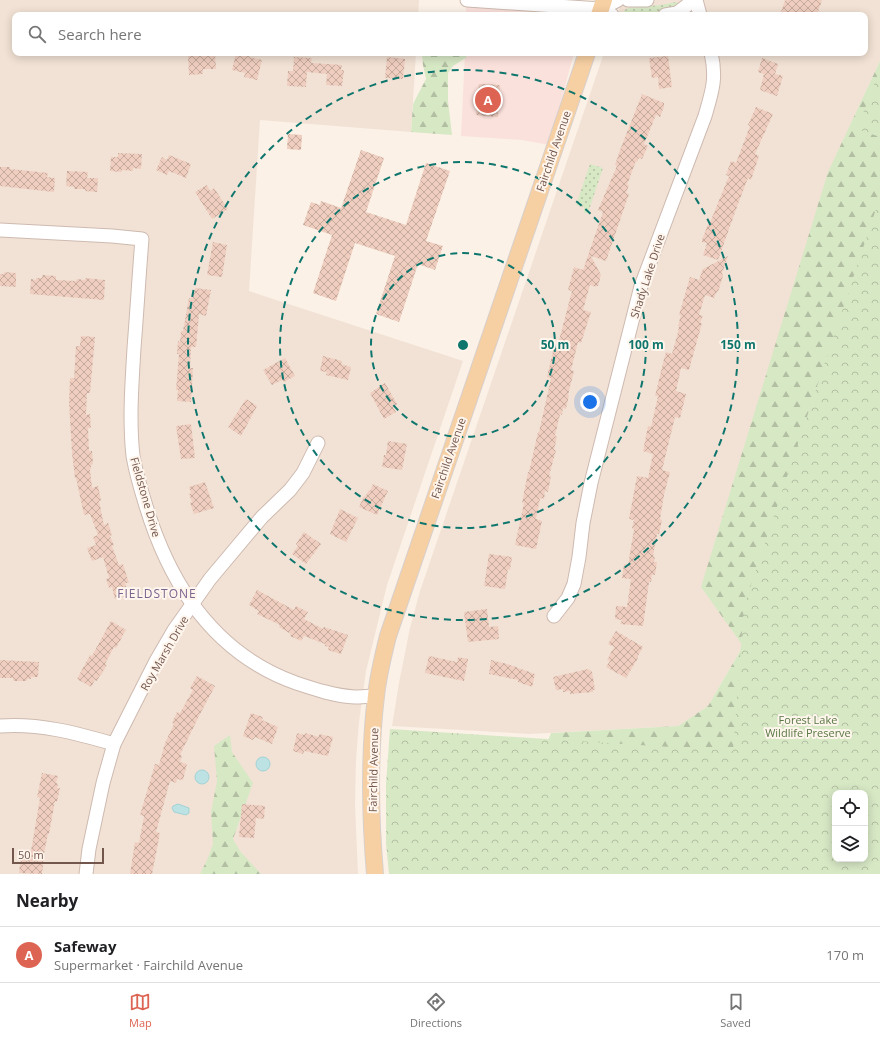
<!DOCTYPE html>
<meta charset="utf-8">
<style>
body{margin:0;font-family:"Open Sans",sans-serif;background:#f6f6f6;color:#202124}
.controls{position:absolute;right:12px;bottom:12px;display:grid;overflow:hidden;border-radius:8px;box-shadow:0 2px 10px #0003}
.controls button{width:36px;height:36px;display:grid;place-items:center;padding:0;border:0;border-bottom:1px solid #e0e0e0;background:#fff;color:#202124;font:20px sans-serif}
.scale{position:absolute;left:12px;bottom:10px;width:92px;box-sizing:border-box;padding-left:4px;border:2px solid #73564c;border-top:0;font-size:11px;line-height:14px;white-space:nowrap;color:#73564c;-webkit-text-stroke:3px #fef5ec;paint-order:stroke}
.you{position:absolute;left:590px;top:402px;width:14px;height:14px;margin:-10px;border:3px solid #fff;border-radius:50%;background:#1a73e8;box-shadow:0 0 0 6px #1a73e833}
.badge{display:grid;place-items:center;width:26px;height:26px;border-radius:50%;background:#dd6453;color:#fff;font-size:13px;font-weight:700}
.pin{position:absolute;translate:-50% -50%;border:2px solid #fff;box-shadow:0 1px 4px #0006}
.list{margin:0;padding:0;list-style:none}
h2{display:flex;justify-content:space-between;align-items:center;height:52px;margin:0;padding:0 16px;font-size:17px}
h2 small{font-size:13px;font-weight:400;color:#757577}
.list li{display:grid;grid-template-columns:26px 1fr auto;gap:12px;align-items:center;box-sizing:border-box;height:56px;padding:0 16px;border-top:1px solid #e0e0e0}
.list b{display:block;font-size:15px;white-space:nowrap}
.list p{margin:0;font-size:13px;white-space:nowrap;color:#757577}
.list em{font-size:13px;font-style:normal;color:#757577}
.icon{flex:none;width:22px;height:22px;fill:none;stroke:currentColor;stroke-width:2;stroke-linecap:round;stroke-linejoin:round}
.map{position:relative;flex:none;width:880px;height:874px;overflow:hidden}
.search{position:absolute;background:#fff;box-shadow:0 2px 10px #0003;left:12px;right:12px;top:12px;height:44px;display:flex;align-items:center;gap:10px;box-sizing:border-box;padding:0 14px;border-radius:8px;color:#757577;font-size:15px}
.sheet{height:108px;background:#fff}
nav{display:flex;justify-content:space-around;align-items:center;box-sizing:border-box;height:56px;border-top:1px solid #e0e0e0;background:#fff;font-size:11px;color:#757577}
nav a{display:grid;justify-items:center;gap:2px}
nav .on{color:#dd6453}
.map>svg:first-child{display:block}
.residential{fill:#f2e2d5}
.commercial{fill:#fbe1db}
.grass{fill:url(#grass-dots)}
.forest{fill:url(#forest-firs);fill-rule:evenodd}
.park{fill:url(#park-crowns);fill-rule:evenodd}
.water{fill:#bce2e3;stroke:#a2d2d5}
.building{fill:url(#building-cross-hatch)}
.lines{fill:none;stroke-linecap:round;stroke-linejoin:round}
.minor-casing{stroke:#cebab0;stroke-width:15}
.major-casing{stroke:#d8d0cd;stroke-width:18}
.minor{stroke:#fff;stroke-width:13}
.major{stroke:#f6cfa3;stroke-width:16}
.ring{fill:none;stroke:#0f766e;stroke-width:2;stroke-dasharray:7 5}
.labels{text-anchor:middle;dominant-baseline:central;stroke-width:4;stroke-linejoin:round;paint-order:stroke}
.street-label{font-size:11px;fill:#73564c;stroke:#fef5ec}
.park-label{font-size:11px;fill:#597845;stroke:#fef5ec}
.neighbourhood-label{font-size:12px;letter-spacing:1px;fill:#7c648f;stroke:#fef5ec}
.centre{fill:#0f766e;stroke:#fef5ec;stroke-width:2}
.ring-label{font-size:12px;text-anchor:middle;font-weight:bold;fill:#0f766e;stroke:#fef5ec;stroke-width:4;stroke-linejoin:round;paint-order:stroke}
</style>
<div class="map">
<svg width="880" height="874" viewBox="0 0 880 874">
<defs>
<pattern id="grass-dots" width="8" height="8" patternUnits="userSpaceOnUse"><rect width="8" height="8" fill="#d7e8c5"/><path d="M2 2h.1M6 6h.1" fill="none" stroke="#b3bfa2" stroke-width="1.8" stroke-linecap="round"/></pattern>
<pattern id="forest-firs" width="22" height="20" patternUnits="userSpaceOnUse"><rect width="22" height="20" fill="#d7e8c5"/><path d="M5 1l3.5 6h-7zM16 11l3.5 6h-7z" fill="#b3bfa2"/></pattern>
<pattern id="park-crowns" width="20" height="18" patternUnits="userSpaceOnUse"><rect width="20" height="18" fill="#d7e8c5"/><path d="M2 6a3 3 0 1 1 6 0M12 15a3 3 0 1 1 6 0" fill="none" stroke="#b3bfa2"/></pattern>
<pattern id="building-cross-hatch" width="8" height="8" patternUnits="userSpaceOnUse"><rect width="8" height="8" fill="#efcebf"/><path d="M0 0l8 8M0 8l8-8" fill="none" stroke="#c6aa9d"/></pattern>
</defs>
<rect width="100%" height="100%" fill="#fbf1e6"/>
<!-- residential -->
<g class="residential">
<path d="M0,0H419L418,15H15V53H416L411,132L260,120L249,291L463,361L387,585L366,671L359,722L356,760L355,804L358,874H0Z"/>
<path d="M623,0H880V61L828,173L743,646L708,706L678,726L530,734L392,726L399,683L410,628L420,591L604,53H865V15H617Z"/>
</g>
<!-- commercial -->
<g class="commercial">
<path d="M466,7L563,13L570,15H466Z"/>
<path d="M465,53H574L549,145L522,140L461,136Z"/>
</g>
<!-- grass -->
<g class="grass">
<path d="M676,2L679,4L678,7L665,11L629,14H626L624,11L626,9L629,8L661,5Z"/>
<path d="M590,164L603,168L588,213H584V207L576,205Z"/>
</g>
<!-- forest -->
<g class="forest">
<path d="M422,53H463L467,57L453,66L448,73V101L452,135L411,132L413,104L426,79L423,65Z"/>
<path d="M880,61V874H491L538,766L551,733L678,726L708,706L743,646L701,587L828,172ZM835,793H865V859H835Z"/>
<path d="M230,735L232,752L253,783L233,839L240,851L261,874H200L208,858L213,844L211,812L217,781L214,746Z"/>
</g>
<!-- park -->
<g class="park">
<path d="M880,69V137L857,129Z"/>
<path d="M880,197V874H389L386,843V784L390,729L733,751L744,606ZM835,793H865V859H835Z"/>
</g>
<!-- water -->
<g class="water">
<circle cx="263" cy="764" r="7"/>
<circle cx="202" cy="777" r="7"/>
<path d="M178,804L189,808V813L186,815L174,812L172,808L173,806Z"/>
</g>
<!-- building -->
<g class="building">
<path d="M785,0H822L817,15H780Z"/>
<path d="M201,53H215L216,69H203V74L189,75L188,54Z"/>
<path d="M236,53H250L249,57L262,60L257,80L244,77L245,73L232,70Z"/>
<path d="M668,56L672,87L659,89L658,77L652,78L649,58Z"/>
<path d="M294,57L312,58L311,63L342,65L341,70H344L342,86L326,85L327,74L307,72L306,87L287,86L288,71H293Z"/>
<path d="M387,57L405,59L403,79L385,78Z"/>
<path d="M762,58L778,64L775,74L783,76L777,96L760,90L764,74L758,72Z"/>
<path d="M479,84L500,85L498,117L476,115Z"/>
<path d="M642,94L664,103V107L660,117L656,115L644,144L648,146L642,159L639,158L637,162L636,161L627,185H629L626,193L629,194L606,261L591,256L601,275L598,286H596V287L590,285L583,310L591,312L581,343L578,342L571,370L574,371L568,395H569L566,409L563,408L562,415L560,414L555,436L557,437L554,450H556L549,476H551L548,492L545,491L544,499L540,498L536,519L542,521L536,549L515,545L524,503H522L528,472H529L538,432H539L551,378L547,377L554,347L557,348L572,291L568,290L574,267L583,270L603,212L598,210L617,166L615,165L620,150Z"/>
<path d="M756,107L773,114L755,154L759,156L751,180L748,178L738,204L718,260L703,255L707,243L702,242V240L708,224L709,225L729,176L726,175L731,161L736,163L750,126L748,125Z"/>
<path d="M288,134L302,135L301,150L287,149Z"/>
<path d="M361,150L384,158L366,212L406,225L426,163L450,171L426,241L443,246L435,270L418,264L399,322L376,314L395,256L355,243L336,301L313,293L332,235L303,225L311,202L320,205L321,201L341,208Z"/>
<path d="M118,153L142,154L141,169L133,168V171L122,170V172L110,171L111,157H118Z"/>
<path d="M169,155L191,164L186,178L169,171L167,175L156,170L162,157L167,160Z"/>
<path d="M0,167H10V169L48,173L47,177L55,178L54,192L0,186Z"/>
<path d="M67,171L88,172L87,178H98L97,192L85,191V189H74V187L66,186Z"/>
<path d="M207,185L210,191L214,188L228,209L212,219L195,192Z"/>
<path d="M213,242L227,245L222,277L207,275Z"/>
<path d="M728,256L722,273L723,276L718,292L717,291L714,298L705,295L699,315L703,316L700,323H702L689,370L681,368L676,391L686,394L680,418L675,417L662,470L670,472L664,495L660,519L662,520L659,534H657L653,556L655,557L654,562H657L655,575H652L651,582H649L643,626L620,624L622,620L615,619L616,606L627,607L631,579L622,578L624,564L628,565L634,529L632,528L634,520L629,519L637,476L648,478L653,454L643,451L648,426L651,427L658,396H655L664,359L666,352L672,354L678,332L679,326H678L681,315H679L690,277L699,280L703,269Z"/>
<path d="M4,272L16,273V287L0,286V274H4Z"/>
<path d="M42,275L56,276V280L76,281L77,279L85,280V278L105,280L104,300L30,294L31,279L36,280V278H42Z"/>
<path d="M195,288L211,290L206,316L199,314L196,347H191L190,368H193L191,402L177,401L178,390H176L179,354H177L178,341L180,342L181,331H183L189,298L191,299L192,294H194Z"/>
<path d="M81,336L95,337L90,393H87L86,415L90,414L91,428H88L89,451H92L93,464L91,465V469H90L92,488L98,486L101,500L99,501L104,525L108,523L112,535L110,536L114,545L112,546L119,565L123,564L129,583H125L129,595L115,599L112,587L109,588L106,579L109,578L103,557L92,561L87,548L96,545L93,537L98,535L90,514L84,515L76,478H75L72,453L69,402L70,378H74L76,346H80Z"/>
<path d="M323,356L342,361L341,364L351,367L348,380L326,375L327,372L320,371Z"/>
<path d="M285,358L295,376L284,382L282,380L272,385L263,370Z"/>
<path d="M385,383L397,404L393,407L396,412L384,419L370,393Z"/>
<path d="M246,399L257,406L241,436L228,427Z"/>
<path d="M191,424L195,458L181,459L176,426Z"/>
<path d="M388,441L407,444L402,470L382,467L384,455H386Z"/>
<path d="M205,482L214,508L194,514L190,503L192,502L189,494L191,493L189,487Z"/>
<path d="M373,484L388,491L377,515L359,507L364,496L365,497L369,490L370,491Z"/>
<path d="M340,509L358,518L346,542L330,534Z"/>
<path d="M304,532L321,544L306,564L292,554L298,546L296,544Z"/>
<path d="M489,554L512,557L510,570L508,569L505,589L484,586Z"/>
<path d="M257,590L294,610L296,606L308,612L304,619L323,629L324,627L348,635L341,654L328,650L329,647L325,646V644L304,636L301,641L290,636L291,634L279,627L280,625L257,614L259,611L249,605Z"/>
<path d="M487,609L489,627L498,626L499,639L468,642L464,612Z"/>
<path d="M111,621L126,630L116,648L114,647L105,664L107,665L101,675H100L97,681L95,680L91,687L77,679L90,655L92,656Z"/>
<path d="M616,631L643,647L638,656V658L626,678L606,667L610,661L607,660L614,647L608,644Z"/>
<path d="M429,656L457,662L458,657L468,659L464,681L425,673Z"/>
<path d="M0,660L39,662L38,677H31V679H27V681H13V678H0Z"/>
<path d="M491,660L507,664L535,674L532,687L518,682V680L489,674Z"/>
<path d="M588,669L592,672L593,677L595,690H593V692L570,694V691L563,692V689L556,690L553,677Z"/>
<path d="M197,676L215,686L199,716L180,755L182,756L180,762L187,764L183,780L177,779L176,783L170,781L156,832L160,833L152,874H130L135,842L139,843L144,816L140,815L155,764L159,765L165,743L174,724L172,723L177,712L180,713L193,690L190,688Z"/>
<path d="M251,713L263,717L262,720L278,727L272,744L255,737L253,740L243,736Z"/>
<path d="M297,733L304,735L305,733L319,737V734L333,737L328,756L304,751L303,754L293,751Z"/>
<path d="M42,773L58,776L56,783L58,784L57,788H60L57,802L55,801L49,834H48L43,858H44L42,874L19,873L21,856L30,857L40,798L37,797Z"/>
<path d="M242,804L265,806L264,819L256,818L254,838L239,837Z"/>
</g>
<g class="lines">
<defs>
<g id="minor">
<path d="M467,0L601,9L612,15"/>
<path d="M628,0H647"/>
<path d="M696,0L700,15"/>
<path d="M601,9L618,0"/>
<path d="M665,15L677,13L694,0"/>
<path d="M0,230L112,236L142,239C139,275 137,311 134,348C132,383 129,420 133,456C136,473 141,490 146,506C170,585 215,654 296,683C314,689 335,696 355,697C362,697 369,696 376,696"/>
<path d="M554,616L568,598L574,584L579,557L583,523L591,483L641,286L705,116C712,92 717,78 711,53"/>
<path d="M0,726C39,723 76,733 114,744"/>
<path d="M86,874L89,849L103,783L114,744L156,661L174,630L210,579L262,517L290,490L303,473L318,443"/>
</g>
<g id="major">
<path d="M599,15L604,0"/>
<path d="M375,874C370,815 369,755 376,696C378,676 383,656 388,636L587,53"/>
</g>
</defs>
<!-- minor casing -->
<use href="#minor" class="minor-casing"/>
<!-- major casing -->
<use href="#major" class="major-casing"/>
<!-- minor -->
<use href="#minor" class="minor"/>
<!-- major -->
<use href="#major" class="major"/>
</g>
<!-- distance rings -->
<g class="ring">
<circle cx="463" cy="345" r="92"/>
<circle cx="463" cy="345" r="183"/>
<circle cx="463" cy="345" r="275"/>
</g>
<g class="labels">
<!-- street labels -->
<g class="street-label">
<text transform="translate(553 151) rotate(-71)">Fairchild Avenue</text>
<text transform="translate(647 276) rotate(-72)">Shady Lake Drive</text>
<text transform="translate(448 458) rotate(-71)">Fairchild Avenue</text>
<text transform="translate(146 497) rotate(74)">Fieldstone Drive</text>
<text transform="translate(164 653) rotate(-60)">Roy Marsh Drive</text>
<text transform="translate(373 770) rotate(-89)">Fairchild Avenue</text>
</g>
<!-- park labels -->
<g class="park-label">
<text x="808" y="719">Forest Lake<tspan x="808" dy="13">Wildlife Preserve</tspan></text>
</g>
<!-- neighbourhood labels -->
<g class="neighbourhood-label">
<text x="157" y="593">FIELDSTONE</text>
</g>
</g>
<circle cx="463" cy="345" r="6" class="centre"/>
<g class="ring-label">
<text x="555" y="349">50 m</text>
<text x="646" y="349">100 m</text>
<text x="738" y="349">150 m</text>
</g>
</svg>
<div class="controls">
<button><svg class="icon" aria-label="locate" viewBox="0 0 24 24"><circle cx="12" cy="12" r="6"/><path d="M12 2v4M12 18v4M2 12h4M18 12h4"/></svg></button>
<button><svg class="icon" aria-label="layers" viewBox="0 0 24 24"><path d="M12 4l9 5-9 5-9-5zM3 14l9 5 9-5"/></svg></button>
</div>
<div class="scale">50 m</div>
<div class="you"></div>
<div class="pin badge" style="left:488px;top:100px">A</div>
<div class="search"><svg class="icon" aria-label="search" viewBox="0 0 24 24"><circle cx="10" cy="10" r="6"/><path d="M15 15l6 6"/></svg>Search here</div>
</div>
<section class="sheet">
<h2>Nearby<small></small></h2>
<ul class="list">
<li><span class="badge">A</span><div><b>Safeway</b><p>Supermarket · Fairchild Avenue</p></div><em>170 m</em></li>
</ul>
</section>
<nav>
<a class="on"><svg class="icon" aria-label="map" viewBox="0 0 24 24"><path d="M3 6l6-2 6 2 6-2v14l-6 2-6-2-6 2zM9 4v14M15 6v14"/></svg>Map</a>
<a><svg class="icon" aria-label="directions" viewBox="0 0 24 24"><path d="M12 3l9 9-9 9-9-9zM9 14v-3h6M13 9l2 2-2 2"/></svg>Directions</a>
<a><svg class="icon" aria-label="saved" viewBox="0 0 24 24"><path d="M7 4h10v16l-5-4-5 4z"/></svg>Saved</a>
</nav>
